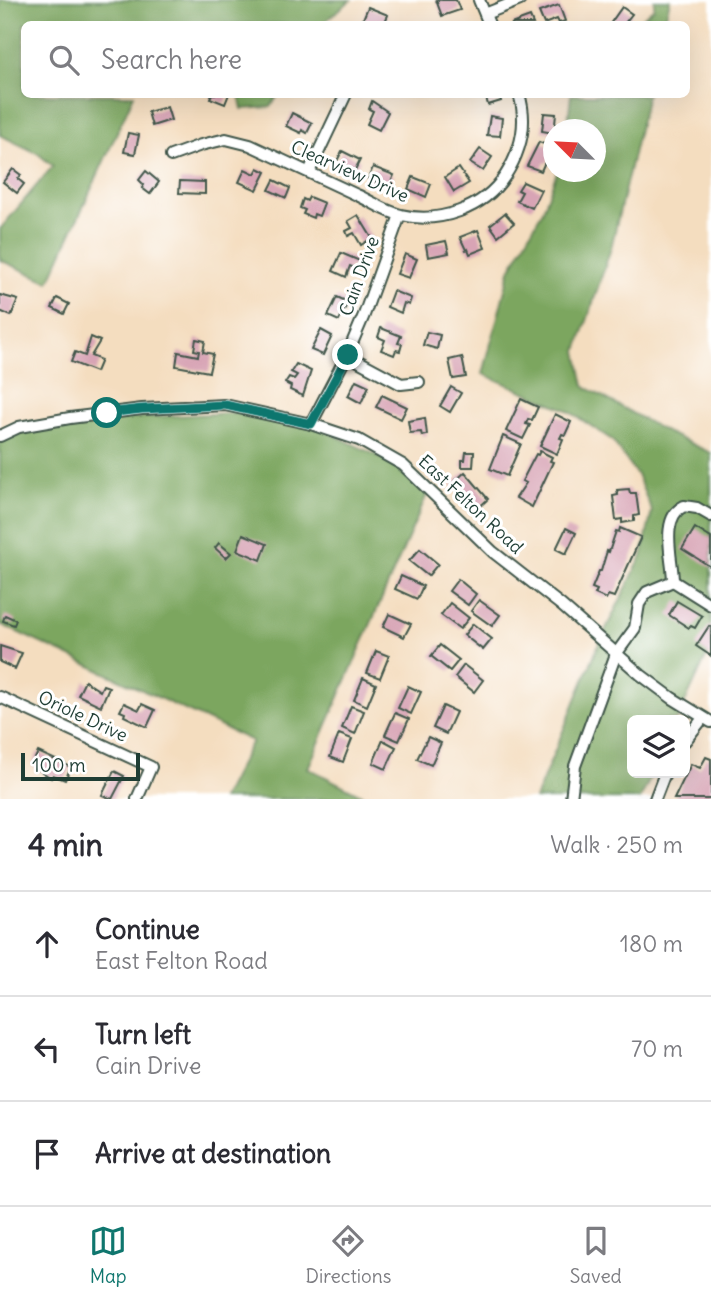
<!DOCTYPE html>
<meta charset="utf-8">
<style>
body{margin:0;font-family:Delius,sans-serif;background:#f2f2f3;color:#2b2b33}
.controls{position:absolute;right:21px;bottom:21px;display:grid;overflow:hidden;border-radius:10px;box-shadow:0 7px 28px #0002}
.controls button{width:63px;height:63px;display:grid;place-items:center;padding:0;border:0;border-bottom:2px solid #e1e1e2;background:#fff;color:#2b2b33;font:35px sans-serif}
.compass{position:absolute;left:543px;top:119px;width:63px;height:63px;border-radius:50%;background:#fff;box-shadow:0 7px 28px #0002;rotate:294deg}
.scale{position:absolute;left:21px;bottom:18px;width:119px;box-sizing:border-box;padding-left:7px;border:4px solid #1f3d34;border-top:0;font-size:19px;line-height:24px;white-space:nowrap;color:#1f3d34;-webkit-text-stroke:5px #fff;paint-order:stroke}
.stop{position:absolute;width:21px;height:21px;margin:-16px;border:5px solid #0f766e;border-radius:50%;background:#fff}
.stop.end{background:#0f766e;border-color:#fff;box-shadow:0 2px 7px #0008}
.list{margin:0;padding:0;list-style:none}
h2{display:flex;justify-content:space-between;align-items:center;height:91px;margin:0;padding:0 28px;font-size:30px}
h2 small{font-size:23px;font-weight:400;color:#7c7c81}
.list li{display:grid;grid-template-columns:46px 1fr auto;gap:21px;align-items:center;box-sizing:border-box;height:105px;padding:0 28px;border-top:2px solid #e1e1e2}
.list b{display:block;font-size:26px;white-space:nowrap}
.list p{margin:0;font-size:23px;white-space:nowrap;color:#7c7c81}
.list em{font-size:23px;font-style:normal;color:#7c7c81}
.icon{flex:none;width:38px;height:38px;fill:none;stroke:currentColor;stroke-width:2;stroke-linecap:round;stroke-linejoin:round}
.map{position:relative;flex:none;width:711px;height:799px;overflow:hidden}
.search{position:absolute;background:#fff;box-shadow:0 7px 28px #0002;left:21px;right:21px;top:21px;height:77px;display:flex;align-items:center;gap:18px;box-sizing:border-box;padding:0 24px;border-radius:10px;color:#7c7c81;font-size:26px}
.sheet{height:406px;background:#fff}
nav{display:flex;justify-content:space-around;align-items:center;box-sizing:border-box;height:98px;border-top:2px solid #e1e1e2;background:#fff;font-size:19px;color:#7c7c81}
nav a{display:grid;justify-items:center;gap:4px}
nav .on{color:#0f766e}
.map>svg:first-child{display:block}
.forest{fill:#7ca65f;stroke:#4e724a;stroke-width:2}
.building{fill:#d8a4b5}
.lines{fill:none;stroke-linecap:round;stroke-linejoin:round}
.minor-casing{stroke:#3f5549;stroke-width:14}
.minor{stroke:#fff;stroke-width:10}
.route{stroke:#0f766e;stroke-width:9}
.labels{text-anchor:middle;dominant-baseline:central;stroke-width:6;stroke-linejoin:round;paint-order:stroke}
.street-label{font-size:18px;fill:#1f3d34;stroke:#fff}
</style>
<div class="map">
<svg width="711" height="799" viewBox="0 0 711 799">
<rect width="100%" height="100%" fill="#fff"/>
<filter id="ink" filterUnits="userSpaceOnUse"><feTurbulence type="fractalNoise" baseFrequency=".0143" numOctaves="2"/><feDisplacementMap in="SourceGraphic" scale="14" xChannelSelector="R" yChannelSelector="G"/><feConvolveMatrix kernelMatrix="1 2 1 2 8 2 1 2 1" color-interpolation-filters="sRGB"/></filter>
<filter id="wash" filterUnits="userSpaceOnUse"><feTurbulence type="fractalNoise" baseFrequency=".00686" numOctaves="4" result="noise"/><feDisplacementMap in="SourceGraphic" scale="28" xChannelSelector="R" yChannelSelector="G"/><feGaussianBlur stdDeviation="1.57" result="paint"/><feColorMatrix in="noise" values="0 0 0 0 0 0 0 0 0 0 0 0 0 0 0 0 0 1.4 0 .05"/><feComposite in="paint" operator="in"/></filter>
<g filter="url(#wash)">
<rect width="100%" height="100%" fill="#f4ddbf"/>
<!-- forest -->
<g class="forest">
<path d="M0,0H351L322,24H24V94L134,95L49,282L0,260V229L53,166L37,153L0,135Z"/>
<path d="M654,0H670L664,24H636L654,8Z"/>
<path d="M239,95V94L278,95L271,107L242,109Z"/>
<path d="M571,95H647L611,248L577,351L584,386L668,433L711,453V647L677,720H632V773H653L640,799H535L600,641L642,556L652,511L637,475L612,440L567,410L483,374L510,270L543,210L557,172H596V130L567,129Z"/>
<path d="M253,412L311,424L399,466L429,490L308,768L369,799H222L252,741L0,624V438L50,422Z"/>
</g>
<g id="blocks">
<!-- building -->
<g class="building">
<path d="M436,0H456L460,10L442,16Z"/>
<path d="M559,5L565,21L559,23L557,19L544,24L539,12Z"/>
<path d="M368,7L388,15L384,24H376L363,19Z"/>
<path d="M622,7L632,14L624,24H610Z"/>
<path d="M530,17L533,24H511Z"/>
<path d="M212,94H229L225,104L210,98Z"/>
<path d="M485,94H499L501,101L488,105Z"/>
<path d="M372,101L388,112L379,130L367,124L373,111L369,109Z"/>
<path d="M167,107L171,120L152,126L148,112Z"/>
<path d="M292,113L312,123L307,133L302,130L301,133L286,126Z"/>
<path d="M544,113L556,114L555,124L560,125L559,130H554V133L542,131Z"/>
<path d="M490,116L502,118L500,136L487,135Z"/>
<path d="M128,133L139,135L135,154L124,152Z"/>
<path d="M539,142L554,148L552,158L550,157L547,163L545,162L541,171L527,166Z"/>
<path d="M480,149L492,157L483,171L470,163Z"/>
<path d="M342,151L360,160L354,172L336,163Z"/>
<path d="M373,167L394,175L389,187L368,179Z"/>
<path d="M258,168L266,172L257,190L239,182L245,169L255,174Z"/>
<path d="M459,168L469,183L454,192L445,177Z"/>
<path d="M13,169L21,175L18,179L24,184L17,193L3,182Z"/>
<path d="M146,171L159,182L150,194L142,188L144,185L139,180Z"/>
<path d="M413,177L431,184L426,197L408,189Z"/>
<path d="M274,180L290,188L286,198L269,190Z"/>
<path d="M180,181L205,182V194L179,193Z"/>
<path d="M523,182L541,190L532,208L517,201L522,192L518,190Z"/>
<path d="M309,197L324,203L319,216L314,214L313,218L303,214L305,210L300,208L303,199L307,201Z"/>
<path d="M505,213L514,223L498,236L490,225Z"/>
<path d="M358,215L372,238L361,245L354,233L348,236L346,231L352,228L348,221Z"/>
<path d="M478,230L485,248L470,254L468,249L466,250L460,237Z"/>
<path d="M446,241L449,253L428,257L426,245Z"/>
<path d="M341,253L360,261L357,269L350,266L346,277L333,271Z"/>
<path d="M405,254L417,259L409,278L397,274Z"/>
<path d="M393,291L411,298L409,305L404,303L401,313L387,307Z"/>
<path d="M0,295L18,300L11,316L0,311Z"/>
<path d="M337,297L348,302L339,321L328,316Z"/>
<path d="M57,298L69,304L64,314L52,308Z"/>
<path d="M381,328L401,336L398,343L402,344L400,351L396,350L394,355L381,350L385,340L378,337Z"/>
<path d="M321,330L332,336L323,355L311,350Z"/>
<path d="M427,332L440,335L437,349L423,345Z"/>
<path d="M91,337L100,341L91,356L101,360L96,372L71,362L75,352L85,356Z"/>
<path d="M196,339L205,341L203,352L213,354L209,372L176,366L178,352L198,356L199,351L194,350Z"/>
<path d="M462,357L466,377L453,379L449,360Z"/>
<path d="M296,364L311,371L303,396L290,390L291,386L285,383L289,377L294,379L297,375L291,372Z"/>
<path d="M356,380L369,386L361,403L348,396Z"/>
<path d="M451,387L461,393L450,412L440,406Z"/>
<path d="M382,395L407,407L401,419L376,407Z"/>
<path d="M521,399L538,407L532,420L528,419L526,424L530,425L523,439L506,431Z"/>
<path d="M555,414L571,422L565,435L562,434L560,438L563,439L557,454L540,446Z"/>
<path d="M425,418L427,435L422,436L421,432L410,433L408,421Z"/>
<path d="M503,436L521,444L507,476L490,469Z"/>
<path d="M540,451L552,457L550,461L553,462L532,507L516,498L526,483L522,481L536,454L538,455Z"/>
<path d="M466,452H474L473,467H462V460H465Z"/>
<path d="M465,472L488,499L474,512L451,485Z"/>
<path d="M629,489L630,493H636L639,515L634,516V521L622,523V519L616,520L613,496L618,495L617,490Z"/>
<path d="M566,528L576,533L566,554L556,549Z"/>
<path d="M620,528L641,537L614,597L608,595L606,599L595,594L597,590L592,588L599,571H601L607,551L609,552L616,531L619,532Z"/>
<path d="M695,528L711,538V567L682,549Z"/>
<path d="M243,534L267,544L261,560L237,550Z"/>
<path d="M219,543L231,553L226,558L215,548Z"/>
<path d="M420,549L438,564L428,576L409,561Z"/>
<path d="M401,576L423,586L417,599L395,589Z"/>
<path d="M458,579L476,594L468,605L449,591Z"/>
<path d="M479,600L500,615L492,626L471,611Z"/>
<path d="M677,601L702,616L695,628L691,626L689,628L669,615Z"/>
<path d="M450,603L469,618L460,629L441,615Z"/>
<path d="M389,614L411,624L404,637L383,627Z"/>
<path d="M5,615L16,620L14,625L3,621Z"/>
<path d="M473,624L492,639L483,650L464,635Z"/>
<path d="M709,626L711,627V656L696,646Z"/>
<path d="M440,645L459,660L450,671L431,656Z"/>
<path d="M0,646L22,653L15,669L0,662Z"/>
<path d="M376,651L389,656L380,678L367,673Z"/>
<path d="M464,665L483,680L474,692L455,677Z"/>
<path d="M363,678L376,684L367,706L354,700Z"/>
<path d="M85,681L100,691L103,685L109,687L101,706L78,695Z"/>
<path d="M408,686L421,692L411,714L398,708Z"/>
<path d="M124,703L139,710L142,704L155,710L147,727L124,716L125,713L120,711Z"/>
<path d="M351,706L364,711L355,734L342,728Z"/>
<path d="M443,706L456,712L446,734L433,728Z"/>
<path d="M395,713L409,719L399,741L385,735Z"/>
<path d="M339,734L352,739L343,762L330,757Z"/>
<path d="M428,737L441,743L431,765L417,759Z"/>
<path d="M383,740L396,747L386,769L373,763Z"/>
<path d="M38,752L71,767L65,780L53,775L51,778L32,765Z"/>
<path d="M706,757L711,759V799H674L691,764L700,768Z"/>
<path d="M114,771L124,776L112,799L102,795Z"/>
</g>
</g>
</g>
<g filter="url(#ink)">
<use href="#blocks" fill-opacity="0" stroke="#3f5549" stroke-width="2"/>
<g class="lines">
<defs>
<g id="minor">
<path d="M479,0L489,24"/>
<path d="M485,14L520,0"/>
<path d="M171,156L201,145L226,139L250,145C286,162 321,178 357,195C371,201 386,212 401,215C439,224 483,209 505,176C521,151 528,123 519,94"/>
<path d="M309,172L346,94"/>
<path d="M347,355L401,384L419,382"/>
<path d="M311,424L347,355L364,315L400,215"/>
<path d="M0,436L19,427L70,418L142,409L225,405L311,424L359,440L403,465L493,552L561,605L641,675L672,698L711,722"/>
<path d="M673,581L711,605"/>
<path d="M0,697L151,767L137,799"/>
<path d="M685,741L703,718"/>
<path d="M571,799L575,766L616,654L635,628L639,604L647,592L673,581C673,560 659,518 684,506L697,508L711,516"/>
<path d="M655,799L665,773"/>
</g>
</defs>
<!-- minor casing -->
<use href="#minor" class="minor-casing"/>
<!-- minor -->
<use href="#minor" class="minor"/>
</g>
</g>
<g class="lines" filter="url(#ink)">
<!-- route -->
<path class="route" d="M107,413L142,409L225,405L311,424L348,355"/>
</g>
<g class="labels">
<!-- street labels -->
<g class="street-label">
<text transform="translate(350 171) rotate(24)">Clearview Drive</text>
<text transform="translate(359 276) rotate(-70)">Cain Drive</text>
<text transform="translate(471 504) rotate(43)">East Felton Road</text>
<text transform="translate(83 716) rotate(25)">Oriole Drive</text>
</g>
</g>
</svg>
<div class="controls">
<button><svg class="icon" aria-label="layers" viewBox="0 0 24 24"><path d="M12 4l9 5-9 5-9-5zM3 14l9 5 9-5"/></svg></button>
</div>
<svg class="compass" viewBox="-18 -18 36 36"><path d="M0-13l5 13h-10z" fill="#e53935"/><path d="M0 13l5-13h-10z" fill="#7c7c81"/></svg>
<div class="scale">100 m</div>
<div class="stop" style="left:107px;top:413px"></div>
<div class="stop end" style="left:348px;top:355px"></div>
<div class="search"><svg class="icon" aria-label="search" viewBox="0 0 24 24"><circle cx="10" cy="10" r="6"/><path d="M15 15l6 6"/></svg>Search here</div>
</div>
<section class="sheet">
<h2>4 min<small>Walk · 250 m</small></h2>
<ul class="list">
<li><svg class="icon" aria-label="ahead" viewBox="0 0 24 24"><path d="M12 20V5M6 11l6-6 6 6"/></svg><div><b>Continue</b><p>East Felton Road</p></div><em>180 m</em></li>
<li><svg class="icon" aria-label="left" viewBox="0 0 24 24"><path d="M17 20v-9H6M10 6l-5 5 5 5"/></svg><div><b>Turn left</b><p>Cain Drive</p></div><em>70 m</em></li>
<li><svg class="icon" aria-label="arrive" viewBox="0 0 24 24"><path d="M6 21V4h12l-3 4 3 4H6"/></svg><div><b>Arrive at destination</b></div></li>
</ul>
</section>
<nav>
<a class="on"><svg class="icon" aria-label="map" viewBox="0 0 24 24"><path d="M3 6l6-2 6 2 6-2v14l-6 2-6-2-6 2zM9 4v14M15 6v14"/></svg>Map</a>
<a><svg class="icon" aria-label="directions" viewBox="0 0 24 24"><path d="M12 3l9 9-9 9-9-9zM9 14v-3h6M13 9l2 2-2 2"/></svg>Directions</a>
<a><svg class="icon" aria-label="saved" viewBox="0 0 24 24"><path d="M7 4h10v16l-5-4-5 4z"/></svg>Saved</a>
</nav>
